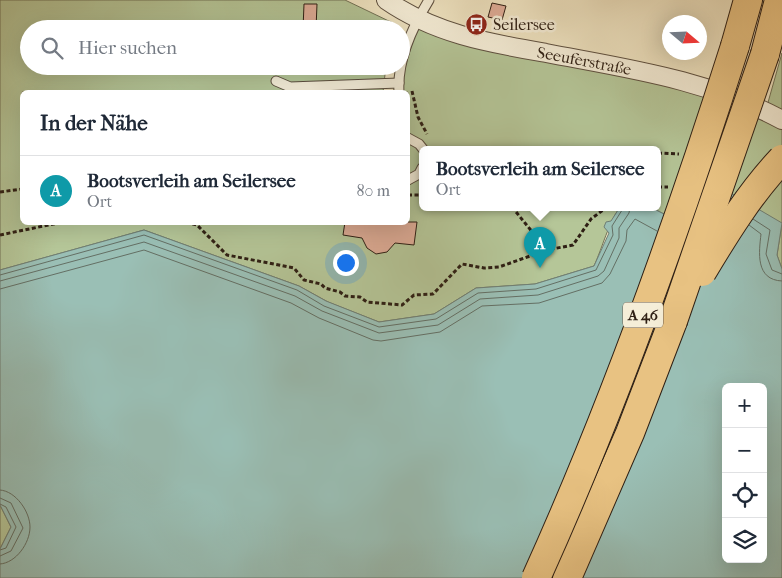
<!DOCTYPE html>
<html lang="de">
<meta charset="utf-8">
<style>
body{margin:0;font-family:"IM FELL French Canon",serif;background:#f6f6f7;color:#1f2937}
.controls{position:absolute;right:15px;bottom:15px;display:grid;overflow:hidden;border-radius:8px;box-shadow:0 5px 20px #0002}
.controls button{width:45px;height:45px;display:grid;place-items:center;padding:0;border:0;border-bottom:1px solid #e0e1e3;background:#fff;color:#1f2937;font:25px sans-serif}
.compass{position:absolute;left:662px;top:15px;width:45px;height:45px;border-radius:50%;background:#fff;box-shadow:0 5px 20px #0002;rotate:109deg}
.you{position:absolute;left:345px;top:262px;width:18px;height:18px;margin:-12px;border:4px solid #fff;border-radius:50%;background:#1a73e8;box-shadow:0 0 0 8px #1a73e833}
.badge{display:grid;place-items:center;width:32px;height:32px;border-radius:50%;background:#1a73e8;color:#fff;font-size:16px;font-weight:700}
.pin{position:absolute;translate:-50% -41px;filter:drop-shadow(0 1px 2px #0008)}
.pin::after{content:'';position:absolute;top:26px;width:18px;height:15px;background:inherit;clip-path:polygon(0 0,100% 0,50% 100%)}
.popup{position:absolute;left:419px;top:146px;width:242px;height:65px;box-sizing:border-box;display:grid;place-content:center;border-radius:8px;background:#fff;filter:drop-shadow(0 1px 4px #0005);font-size:16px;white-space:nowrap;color:#747a83}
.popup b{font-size:19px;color:#1f2937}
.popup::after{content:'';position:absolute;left:50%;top:100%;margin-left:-10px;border:10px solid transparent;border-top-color:#fff}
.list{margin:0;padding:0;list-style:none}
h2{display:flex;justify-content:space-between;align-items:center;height:65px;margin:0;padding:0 20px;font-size:21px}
h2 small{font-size:16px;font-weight:400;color:#747a83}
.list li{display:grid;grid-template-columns:32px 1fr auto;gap:15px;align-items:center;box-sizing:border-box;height:70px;padding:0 20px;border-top:1px solid #e0e1e3}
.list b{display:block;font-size:19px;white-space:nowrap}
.list p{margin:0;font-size:16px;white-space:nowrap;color:#747a83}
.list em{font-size:16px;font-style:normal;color:#747a83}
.icon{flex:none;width:28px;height:28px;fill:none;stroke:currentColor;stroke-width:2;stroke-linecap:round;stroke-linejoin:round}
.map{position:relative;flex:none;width:782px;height:578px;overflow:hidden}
.search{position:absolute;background:#fff;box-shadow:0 5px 20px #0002;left:20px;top:20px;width:390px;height:55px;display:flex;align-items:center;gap:12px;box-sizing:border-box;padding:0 18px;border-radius:28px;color:#747a83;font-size:19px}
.panel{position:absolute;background:#fff;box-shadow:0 5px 20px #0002;left:20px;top:90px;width:390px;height:135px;border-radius:8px}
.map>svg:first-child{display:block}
.green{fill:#b5c698;stroke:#727256}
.water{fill:#9abfb5;stroke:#6f7f75;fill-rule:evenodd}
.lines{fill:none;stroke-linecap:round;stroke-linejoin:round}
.shore{stroke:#646f64;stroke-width:1}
.building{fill:#dfad98;stroke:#2e1f14}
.service-casing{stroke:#5e5040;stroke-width:11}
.minor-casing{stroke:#5e5040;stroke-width:20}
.motorway-casing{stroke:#2e1f14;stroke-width:30}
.path{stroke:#2e1f14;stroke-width:3;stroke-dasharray:4 2.5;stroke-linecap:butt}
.service{stroke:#f5eed8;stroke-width:9}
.minor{stroke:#f5eed8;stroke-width:18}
.motorway{stroke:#e8c282;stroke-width:28}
.motorway-bridge-casing{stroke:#2e1f14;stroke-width:30;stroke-linecap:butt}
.motorway-bridge{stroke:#e8c282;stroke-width:28}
.labels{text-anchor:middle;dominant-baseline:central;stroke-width:5;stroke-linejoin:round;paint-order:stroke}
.shield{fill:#f5eed8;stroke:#6a5d4f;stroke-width:1}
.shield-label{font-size:15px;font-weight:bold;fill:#2e1f14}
.poi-label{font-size:16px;fill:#2e1f14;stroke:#f5eed8;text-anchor:start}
.street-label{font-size:16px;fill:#2e1f14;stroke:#f5eed8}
</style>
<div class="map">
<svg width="782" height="578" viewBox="0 0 782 578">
<rect width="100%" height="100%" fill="#f0e5c3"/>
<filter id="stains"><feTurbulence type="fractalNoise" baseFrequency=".004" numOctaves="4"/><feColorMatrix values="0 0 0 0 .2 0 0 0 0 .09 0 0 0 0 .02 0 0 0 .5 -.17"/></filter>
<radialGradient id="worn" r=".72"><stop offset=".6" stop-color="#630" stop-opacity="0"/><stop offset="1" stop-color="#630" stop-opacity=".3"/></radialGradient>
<!-- green -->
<g class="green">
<path d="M0,0H345L395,24L393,29H29V66H386L383,92H22V222H408V92H402L403,74L418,24L661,76L782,123V269L777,255L782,223L672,218L650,207H658V149H422V207H620C608,224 603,246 594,266L535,284L476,288L434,314L379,322L328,302L299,286L144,230L0,270Z"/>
<path d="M782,53V115L767,106Z"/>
<path d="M0,505L11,527L0,549Z"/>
</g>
<!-- water -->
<path class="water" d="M729,192L782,223L777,255L782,269V578H0V549L11,527L0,505V270L144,230L299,286L326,301L379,322L434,314L476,288L535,284L594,266L609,233L604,227L606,222L611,221L620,207H650L672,218L696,199ZM726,387H763V559H726Z"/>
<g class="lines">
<!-- shore -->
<g class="shore">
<path d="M753,219L770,230L766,254L772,270L782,274"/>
<path d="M749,225L761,234C759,252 755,280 782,281"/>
<path d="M0,275L144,235L297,290L324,306L379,327L436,319L478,293L536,289L596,270L613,235L612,226L624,207"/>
<path d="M0,281L144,242L295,296L322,311L379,333L438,325L480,299L538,295L598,276L604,271L619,238V228L629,213L630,207"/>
<path d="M0,289L144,250L291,303L319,318L373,340L381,341L440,332L482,306L539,303L602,283L610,274L626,241L627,230L635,219L657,231"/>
<path d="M0,490C16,491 30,512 30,527C30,543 16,563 0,564"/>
<path d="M0,498L11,503L23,528L11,551L0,556"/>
<path d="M0,504L6,507L16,527L6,548L0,550"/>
</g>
</g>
<!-- building -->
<g class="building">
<path d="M492,3L506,6L502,20L488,17Z"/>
<path d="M304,4H317L316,29H303Z"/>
<path d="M345,222H417L414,245L395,243L387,252L376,254L367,248L362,238L343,235Z"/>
</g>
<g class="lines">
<defs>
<g id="service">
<path d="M276,81L290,87L399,83"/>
<path d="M399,92C397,61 413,26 429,0"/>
<path d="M408,138L419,144L423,149"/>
<path d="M408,180L419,174L422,168"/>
</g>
<g id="minor">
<path id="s1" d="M386,0C435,34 489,43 546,53C629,69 706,79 782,120"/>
</g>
<g id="motorway">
<path d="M735,46L748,0"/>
<path d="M765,54L779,0"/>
<path d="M567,578L630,433L673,321"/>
</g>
</defs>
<!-- service casing -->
<use href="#service" class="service-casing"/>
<!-- minor casing -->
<use href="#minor" class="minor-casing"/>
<!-- motorway casing -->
<use href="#motorway" class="motorway-casing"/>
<!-- path -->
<g class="path">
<path d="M412,91L418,117L427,134"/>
<path d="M658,153L679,154"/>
<path d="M658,187H668"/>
<path d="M0,192L22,189"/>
<path d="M408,195H422"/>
<path d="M512,207L547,250"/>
<path d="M186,222L197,225L227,255L294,268L304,280L321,284L325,288L340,292L345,296L360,297L367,302L402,305L414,295L433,294L462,264L484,268L499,267L547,250L573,245L591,219L607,207"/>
<path d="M0,235L63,222"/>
</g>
<!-- service -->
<use href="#service" class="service"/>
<!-- minor -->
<use href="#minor" class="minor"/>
<!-- motorway -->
<use href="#motorway" class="motorway"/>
<defs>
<g id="motorway-bridge">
<path d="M702,272C726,232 750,193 782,159"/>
<path d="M673,321L765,54"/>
<path d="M536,578C614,406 678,226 735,46"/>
</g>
</defs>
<!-- motorway-bridge casing -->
<use href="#motorway-bridge" class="motorway-bridge-casing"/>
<!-- motorway-bridge -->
<use href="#motorway-bridge" class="motorway-bridge"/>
</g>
<!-- icons -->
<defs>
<symbol id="bus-disc" viewBox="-11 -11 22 22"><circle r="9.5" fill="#8f2418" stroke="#f5eed8"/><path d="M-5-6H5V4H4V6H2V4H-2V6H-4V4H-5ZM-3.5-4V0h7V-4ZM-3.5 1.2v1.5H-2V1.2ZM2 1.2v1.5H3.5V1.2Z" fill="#fff"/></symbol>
</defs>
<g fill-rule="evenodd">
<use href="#bus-disc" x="464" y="12" width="25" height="25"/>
</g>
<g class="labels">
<!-- shield labels -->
<rect class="shield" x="623" y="302.5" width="40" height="25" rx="4"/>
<g class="shield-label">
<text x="643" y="315">A 46</text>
</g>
<!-- poi labels -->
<g class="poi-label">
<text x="493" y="24">Seilersee</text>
</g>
<!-- street labels -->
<g class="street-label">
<text stroke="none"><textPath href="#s1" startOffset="209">Seeuferstraße</textPath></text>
</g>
</g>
<rect width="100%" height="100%" filter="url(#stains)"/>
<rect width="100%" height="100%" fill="url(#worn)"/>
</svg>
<div class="controls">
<button>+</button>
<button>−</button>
<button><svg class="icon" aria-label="locate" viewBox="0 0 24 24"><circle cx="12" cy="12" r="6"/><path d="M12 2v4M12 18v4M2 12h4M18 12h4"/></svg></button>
<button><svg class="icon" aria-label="layers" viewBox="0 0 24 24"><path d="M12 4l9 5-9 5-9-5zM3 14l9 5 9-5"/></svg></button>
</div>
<svg class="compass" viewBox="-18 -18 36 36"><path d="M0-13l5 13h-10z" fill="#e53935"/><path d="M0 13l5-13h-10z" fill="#747a83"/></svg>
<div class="you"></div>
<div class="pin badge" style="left:540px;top:268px;background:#0f9aa8">A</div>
<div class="popup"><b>Bootsverleih am Seilersee</b>Ort</div>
<div class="search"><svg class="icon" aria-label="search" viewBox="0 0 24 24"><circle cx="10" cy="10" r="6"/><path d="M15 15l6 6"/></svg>Hier suchen</div>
<section class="panel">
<h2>In der Nähe<small></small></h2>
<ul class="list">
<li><span class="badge" style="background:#0f9aa8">A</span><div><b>Bootsverleih am Seilersee</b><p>Ort</p></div><em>80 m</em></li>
</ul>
</section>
</div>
